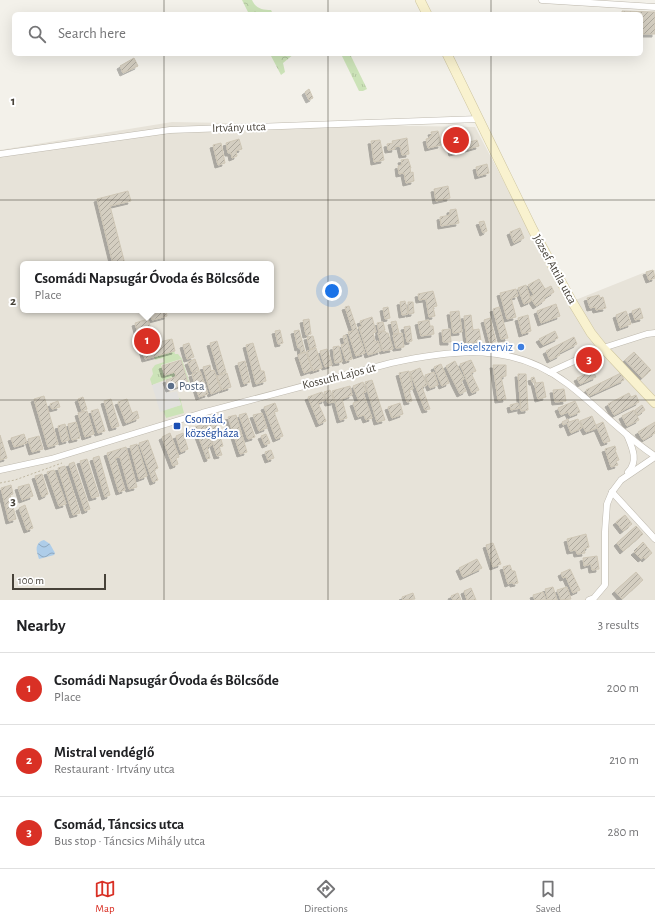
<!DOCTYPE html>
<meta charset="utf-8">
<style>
body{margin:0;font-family:"Alegreya Sans",sans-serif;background:#f2f2f2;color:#202124}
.scale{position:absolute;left:12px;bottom:10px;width:94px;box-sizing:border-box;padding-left:4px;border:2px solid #474239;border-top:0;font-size:11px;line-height:14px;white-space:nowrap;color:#474239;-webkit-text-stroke:3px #fff;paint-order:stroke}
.you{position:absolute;left:332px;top:291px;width:14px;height:14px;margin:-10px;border:3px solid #fff;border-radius:50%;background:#1a73e8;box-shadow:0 0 0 6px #1a73e833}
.badge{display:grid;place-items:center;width:26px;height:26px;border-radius:50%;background:#d93025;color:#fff;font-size:13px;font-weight:700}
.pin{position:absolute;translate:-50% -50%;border:2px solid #fff;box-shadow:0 1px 4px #0006}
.popup{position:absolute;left:20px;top:261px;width:254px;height:52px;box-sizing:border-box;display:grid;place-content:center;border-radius:6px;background:#fff;filter:drop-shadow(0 1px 3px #0005);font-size:13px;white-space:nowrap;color:#757577}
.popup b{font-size:15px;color:#202124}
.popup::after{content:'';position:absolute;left:50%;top:100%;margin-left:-8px;border:8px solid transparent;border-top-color:#fff}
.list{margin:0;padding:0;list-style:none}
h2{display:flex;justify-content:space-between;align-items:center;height:52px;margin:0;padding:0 16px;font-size:17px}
h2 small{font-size:13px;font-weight:400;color:#757577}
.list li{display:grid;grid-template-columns:26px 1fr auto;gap:12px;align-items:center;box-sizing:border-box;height:72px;padding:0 16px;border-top:1px solid #e0e0e0}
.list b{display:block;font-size:15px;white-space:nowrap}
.list p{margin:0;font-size:13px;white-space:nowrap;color:#757577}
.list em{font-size:13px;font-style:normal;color:#757577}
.icon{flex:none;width:22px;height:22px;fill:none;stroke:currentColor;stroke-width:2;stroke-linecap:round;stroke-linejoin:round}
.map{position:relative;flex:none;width:655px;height:600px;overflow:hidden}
.search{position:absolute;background:#fff;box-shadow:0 4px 16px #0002;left:12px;right:12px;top:12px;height:44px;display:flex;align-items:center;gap:10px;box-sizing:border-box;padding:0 14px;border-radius:6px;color:#757577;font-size:15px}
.sheet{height:268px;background:#fff}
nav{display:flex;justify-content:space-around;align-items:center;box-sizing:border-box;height:56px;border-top:1px solid #e0e0e0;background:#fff;font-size:11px;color:#757577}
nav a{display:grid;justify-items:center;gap:2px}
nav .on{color:#d93025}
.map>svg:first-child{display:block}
.residential{fill:#e7e3d9;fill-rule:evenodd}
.grass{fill:url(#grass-tufts)}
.forest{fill:url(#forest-crowns)}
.parking{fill:#e2e1de}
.water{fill:url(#water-waves)}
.building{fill:url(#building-hatch);stroke:#cec6b5;filter:url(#shadow)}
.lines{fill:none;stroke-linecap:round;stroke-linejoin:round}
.minor-casing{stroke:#beb9ae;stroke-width:7}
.secondary-casing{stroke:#cec59f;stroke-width:10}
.path{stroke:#beb6a1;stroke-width:1;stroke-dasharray:2 2;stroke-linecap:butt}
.minor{stroke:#fff;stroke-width:6}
.secondary{stroke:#f9f2cf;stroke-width:9}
.grid{fill:none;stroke:#474239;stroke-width:1;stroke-opacity:0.55}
.shop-dot{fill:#3f7fe0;stroke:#fff;stroke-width:1.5}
.service-dot{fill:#5c6f8a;stroke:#fff;stroke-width:1.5}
.transit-dot{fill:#1a4fb4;stroke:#fff;stroke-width:1.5}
.labels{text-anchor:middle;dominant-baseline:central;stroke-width:4;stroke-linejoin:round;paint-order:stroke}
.street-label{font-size:12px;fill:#474239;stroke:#fff}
.shop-label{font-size:12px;fill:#366cbe;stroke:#fff;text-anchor:end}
.service-label{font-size:12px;fill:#4e5e75;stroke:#fff;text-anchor:start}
.transit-label{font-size:12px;fill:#164399;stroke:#fff;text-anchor:start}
.grid-label{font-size:13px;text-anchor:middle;font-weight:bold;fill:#474239;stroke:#fff;stroke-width:4;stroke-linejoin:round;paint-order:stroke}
</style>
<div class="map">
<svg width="655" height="600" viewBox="0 0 655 600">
<defs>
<pattern id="grass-tufts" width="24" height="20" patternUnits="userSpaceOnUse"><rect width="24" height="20" fill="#cce3b8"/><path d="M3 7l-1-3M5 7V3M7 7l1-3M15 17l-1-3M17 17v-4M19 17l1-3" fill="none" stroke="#b1c49f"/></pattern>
<pattern id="forest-crowns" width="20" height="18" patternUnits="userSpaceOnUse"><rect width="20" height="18" fill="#cce3b8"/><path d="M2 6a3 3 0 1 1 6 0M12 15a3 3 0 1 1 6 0" fill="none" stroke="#b1c49f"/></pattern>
<pattern id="water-waves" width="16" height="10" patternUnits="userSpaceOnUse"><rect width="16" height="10" fill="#aecde9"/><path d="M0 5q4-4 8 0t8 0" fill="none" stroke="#8fa8be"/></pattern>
<pattern id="building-hatch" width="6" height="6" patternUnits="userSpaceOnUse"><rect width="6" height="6" fill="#d4cec1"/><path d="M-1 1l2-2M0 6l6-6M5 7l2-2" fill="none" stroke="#aea99e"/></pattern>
<filter id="shadow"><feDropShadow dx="-3" dy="3" stdDeviation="0" flood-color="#0004"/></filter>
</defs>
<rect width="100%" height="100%" fill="#f3f1ea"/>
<!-- residential -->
<path class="residential" d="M172,122L475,127L568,303L643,273L655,270V600H0V150ZM23,264H271V310H23Z"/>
<!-- grass -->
<g class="grass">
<path d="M341,54H350L367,89L363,91H359Z"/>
<path d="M174,351L175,354H178L182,359L192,391L187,392L185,386L182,387L189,384L181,359L161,365L164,376L174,373L175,376L152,385L150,379L153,374L152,369L155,365L164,362L163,358L155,360L154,357Z"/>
<path d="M179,398H180L184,413L166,418L163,410L181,405Z"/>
</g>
<!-- forest -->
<g class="forest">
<path d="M242,0H252C256,9 263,10 271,10L273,14H249Z"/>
<path d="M270,54H294L283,63L285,72L281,75Z"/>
</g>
<!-- parking -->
<path class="parking" d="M166,381L169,393L177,391L181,405L160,412L152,385Z"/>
<!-- water -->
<path class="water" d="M44,540L50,544L55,553L54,555L39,559C37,552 34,546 41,541Z"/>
<!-- building -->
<g class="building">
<path d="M622,11L655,12V34H641V14H622Z"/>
<path d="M134,58L138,66L123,73L120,66Z"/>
<path d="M309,89L313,98L309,100L305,92Z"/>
<path d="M459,129L461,138L463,137L464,142L463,143L465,150L452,153L446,133Z"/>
<path d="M438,131L441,145L428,148L426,139L430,138V136H432L431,132Z"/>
<path d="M407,138L409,154L402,155L400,146L394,147L395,149L388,150L387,144L393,143L392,141Z"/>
<path d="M239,139L242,149L236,151L237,156L232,158L231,153H228L226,143Z"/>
<path d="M380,140L384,160L374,162L371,141Z"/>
<path d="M477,140L479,146L468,149L466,143Z"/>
<path d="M221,143L225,163L218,165L213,145Z"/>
<path d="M408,159L411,168H410L411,173L413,172L414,181L406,183L404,173L399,174L398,166L402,165L401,160Z"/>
<path d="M487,164L489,173L478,176L476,167Z"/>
<path d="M448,186L450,198L436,201L434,189Z"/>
<path d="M128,191L131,201L110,206L125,264H113L97,199Z"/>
<path d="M456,209L459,223L441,226L440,217L450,215V210Z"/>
<path d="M484,221L487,231L483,233L479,222Z"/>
<path d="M520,228L524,238L514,243L510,232Z"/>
<path d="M653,270L655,278L649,280L646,272Z"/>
<path d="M539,279L545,289L551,286L554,292L544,298L545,300L536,306L530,297L534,295L528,285Z"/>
<path d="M526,285L531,301L524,304L518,288Z"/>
<path d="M516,289L518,296L511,298L516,317L507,319L500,293Z"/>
<path d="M433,291L437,306L433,307L435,316L429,317L426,299L419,300L418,294Z"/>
<path d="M599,295L600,298L603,297L606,308L596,310L595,307L590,308L587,298Z"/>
<path d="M405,301L408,314L402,315L400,302Z"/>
<path d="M408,302H413L414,313L409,314Z"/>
<path d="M556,304L560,316L541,323L537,311Z"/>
<path d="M349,306L365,353L356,356L348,332L353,331L345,307Z"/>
<path d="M388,307L390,318L385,319L383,308Z"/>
<path d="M499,307L508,338L501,339L493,309Z"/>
<path d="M640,308L643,318L635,320L632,311Z"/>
<path d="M149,310H166L167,316L152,320Z"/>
<path d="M459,311L462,332L453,333L450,312Z"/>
<path d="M626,311L631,324L620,328L616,315Z"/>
<path d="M471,315L473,330L479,329L481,341L467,343L464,316Z"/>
<path d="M528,315L531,331L522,334L518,318Z"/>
<path d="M372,317L376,332L373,333L375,342L378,341L381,351L368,355L359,327L362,326L360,321Z"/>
<path d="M490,318L496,341L490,343L484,320Z"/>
<path d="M148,319L155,343L172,339L175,351L145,359L135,323Z"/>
<path d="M309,319L311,334L306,335L303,320Z"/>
<path d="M429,320L430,326H433L434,334L421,336L418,322Z"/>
<path d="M396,321L399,333L394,334L391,322Z"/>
<path d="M383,322L385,330L379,332L377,323Z"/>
<path d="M410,326L412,341L407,342L404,327Z"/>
<path d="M450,329L451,342H443L442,330Z"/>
<path d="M280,330L283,343L278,344L275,331Z"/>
<path d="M299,330L305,352L301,353L300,347L298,348L294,331Z"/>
<path d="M385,331L386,333H388L393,349L383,351L378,333Z"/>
<path d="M555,331L558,338L543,345L539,339Z"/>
<path d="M402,333L404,347L396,348L393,335Z"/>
<path d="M346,335L352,359L346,361L341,345L345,344L343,336Z"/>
<path d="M313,336L316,347L310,349L307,337Z"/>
<path d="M574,337L577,344L559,353L560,355L550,360L546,351Z"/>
<path d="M217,341L226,372L219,374L210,343Z"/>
<path d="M189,343L194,357L187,359L183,345Z"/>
<path d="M253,343L261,371H264L266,381L256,384L246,345Z"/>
<path d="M339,346L342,362L335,363L333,347Z"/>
<path d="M316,348L322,368L313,371L307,351Z"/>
<path d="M327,349L332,365L325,367L320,351Z"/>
<path d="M306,352L312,370L304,373L298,355Z"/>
<path d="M634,352L651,370L642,378L625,360Z"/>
<path d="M195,359L199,370L192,372L188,362Z"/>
<path d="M181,360L188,383L169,389L166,380L176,377L175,372L165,375L162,366Z"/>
<path d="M471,360L476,371L471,373L479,390L472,393L460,364Z"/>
<path d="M245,361L250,382L244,384L238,363Z"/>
<path d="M455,361L464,379L461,381L466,391L460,394L446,366Z"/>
<path d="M441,364L449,383L442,386L434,367Z"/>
<path d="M210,365L211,371L214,370L221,390L211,394L203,367Z"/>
<path d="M493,365H506V376L501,377L506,399L498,400Z"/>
<path d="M420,368L427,385L422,387L430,409L425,410L410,372Z"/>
<path d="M200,371L208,394L199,397L192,374Z"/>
<path d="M409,371L413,389L409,390L412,401L407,402L399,373Z"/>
<path d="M593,371L596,377L580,384L577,378Z"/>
<path d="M434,372L438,385L430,388L425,375Z"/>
<path d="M227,373L231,387L222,390L217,376Z"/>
<path d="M621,373L624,380L589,396L586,390Z"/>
<path d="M518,374H526L528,410L521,411Z"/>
<path d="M534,377L536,383L543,382L546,397L538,399L534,382H532L531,378Z"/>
<path d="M372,380L385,420L377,422L365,382Z"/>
<path d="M363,382L366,392L363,393L372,418L366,420L364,415L358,417L353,403L359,401L353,386Z"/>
<path d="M350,386L352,395L342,399L347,418L340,420L332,391Z"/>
<path d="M564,389L566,401L555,402L553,390Z"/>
<path d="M330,390L334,402L328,403L324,392Z"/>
<path d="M322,392L325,400L318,403L326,421L319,424L308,397Z"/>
<path d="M629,393L631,397L636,395L639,402L614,415L608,404Z"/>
<path d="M44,396L58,444L48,447L34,399Z"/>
<path d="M83,397L87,409L82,411L78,399Z"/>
<path d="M111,399L119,426L112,428L104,401Z"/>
<path d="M127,399L132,413L137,411L139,418L126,423L118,402Z"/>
<path d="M58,401L60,407L52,409L50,404Z"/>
<path d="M575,401L580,412L570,416L568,412L561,415L558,408Z"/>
<path d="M275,403L278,411L274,412L283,436L276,439L264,407Z"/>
<path d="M400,403L403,414L392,418L388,407Z"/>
<path d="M518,403L520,408L511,410L510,405Z"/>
<path d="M642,405L645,410L638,415L635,410Z"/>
<path d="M98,409L105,431L98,433L91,411Z"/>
<path d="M634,410L639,420L627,426L622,416Z"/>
<path d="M87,411L94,434L85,437L78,413Z"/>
<path d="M246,413L255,437L248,439L239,415Z"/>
<path d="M262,413L267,428L259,431L253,415Z"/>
<path d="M236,415L247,452L240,454L228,417Z"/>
<path d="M592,416L597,428L586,432L580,421Z"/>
<path d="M568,419L569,422L578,419L582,428L571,433L567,423L563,425L562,422Z"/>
<path d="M215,420L223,446L219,447L222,455L217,456L206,423Z"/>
<path d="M76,422L80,438L72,440L68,424Z"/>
<path d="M603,422L610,441L604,443L596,425Z"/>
<path d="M655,422V433L643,440L638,432Z"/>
<path d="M65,424L69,440L62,442L58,426Z"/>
<path d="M204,424L212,445L207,447L210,458L207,459L195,427Z"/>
<path d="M170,433L179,457L176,458L178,464L173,466L162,437Z"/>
<path d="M183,433L188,449L181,452L176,436Z"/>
<path d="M24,434L27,443L14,447L11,438Z"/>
<path d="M266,434L270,443L265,445L261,436Z"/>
<path d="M0,435L7,458L0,460Z"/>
<path d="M39,436L43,449L32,452L28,439Z"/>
<path d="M148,440L158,468L154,470L158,480L153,482L139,443Z"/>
<path d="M137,444L147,476L139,479L130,446Z"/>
<path d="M615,446L616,450H615L619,460L616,461L618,465L611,467L605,449Z"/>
<path d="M126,447L137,487L129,489L120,457L115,458L125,490L119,492L107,453Z"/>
<path d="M271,450L274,458L268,460L265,452Z"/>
<path d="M99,456L110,495L105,497L93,458Z"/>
<path d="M87,459L99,496L92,498L80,461Z"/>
<path d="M74,462L90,509L85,511L69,464Z"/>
<path d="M65,466L80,513L73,515L58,468Z"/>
<path d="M54,470L66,504L59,506L47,472Z"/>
<path d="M42,474L48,494L42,497L35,476Z"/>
<path d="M29,484L33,496L22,500L18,487Z"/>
<path d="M11,485L13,494L10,495L16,519L9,521L1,488Z"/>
<path d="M25,505L33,528L27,530L19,508Z"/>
<path d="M625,515L632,524L623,531L616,522Z"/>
<path d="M636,526L643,534L623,551L617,543Z"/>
<path d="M586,534L589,547L584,549L585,553L577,554L576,550L570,551L567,539Z"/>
<path d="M643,542L652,553L645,559L644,557L641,559L634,552L638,549L637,548Z"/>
<path d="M493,543L501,564L493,567L486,545Z"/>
<path d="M597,556L599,569L592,570L591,564L584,566L583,558Z"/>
<path d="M477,559L482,568L463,577L459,568Z"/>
<path d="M510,565L512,571H515L518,583L513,584V582L508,584L503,567Z"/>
<path d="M570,569L580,590L573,593L566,577L563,578L561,573Z"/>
<path d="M636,572L643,580L622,599L615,591Z"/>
<path d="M553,587L557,600H548L545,589Z"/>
<path d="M567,587L571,599L561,600L557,590Z"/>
<path d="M471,588L476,600H467L464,591Z"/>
<path d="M543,592L546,600H535L533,595Z"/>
<path d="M413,593L415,599L403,600L402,597Z"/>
<path d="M458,593L461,600H453L451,596Z"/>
</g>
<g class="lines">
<defs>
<g id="minor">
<path d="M542,0L655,7"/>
<path d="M0,154L170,130L479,119"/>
<path d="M550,372L603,348L647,334L655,333"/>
<path d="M627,435C632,447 639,461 628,472"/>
<path d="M0,470L51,459L202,413L391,363C455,349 513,342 568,384C598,407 624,436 655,456"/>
<path d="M612,492L655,539"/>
<path d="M589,600L594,598L605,585V532L607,504L612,492L621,480L655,457"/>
</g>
<g id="secondary">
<path d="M420,0L427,14"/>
<path d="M447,54L533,230L571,300L591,333L603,348L655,403"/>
</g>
</defs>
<!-- minor casing -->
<use href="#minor" class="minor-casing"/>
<!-- secondary casing -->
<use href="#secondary" class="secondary-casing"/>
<!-- path -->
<path class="path" d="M0,483L15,480L62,463"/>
<!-- minor -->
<use href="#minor" class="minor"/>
<!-- secondary -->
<use href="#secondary" class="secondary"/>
</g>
<!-- grid -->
<path class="grid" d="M164,0V14M328,0V14M491,0V14M164,54V600M328,54V600M491,54V600M0,200H655M0,400H655"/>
<!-- markers -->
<circle class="shop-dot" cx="521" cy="347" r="4"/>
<circle class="service-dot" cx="171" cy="386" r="4"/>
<rect class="transit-dot" x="173" y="422" width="8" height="8" rx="2"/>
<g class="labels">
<!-- street labels -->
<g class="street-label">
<text transform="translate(239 127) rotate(-2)">Irtvány utca</text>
<text transform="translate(555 269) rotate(61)">József Attila utca</text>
<text transform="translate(339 376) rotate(-14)">Kossuth Lajos út</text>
</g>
<!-- shop labels -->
<g class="shop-label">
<text x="513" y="347">Dieselszerviz</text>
</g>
<!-- service labels -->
<g class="service-label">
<text x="179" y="386">Posta</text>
</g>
<!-- transit labels -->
<g class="transit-label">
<text x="185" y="419">Csomád,<tspan x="185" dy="14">községháza</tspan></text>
</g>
</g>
<g class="grid-label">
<text x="13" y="105">1</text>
<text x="13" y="305">2</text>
<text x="13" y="505">3</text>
</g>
</svg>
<div class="scale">100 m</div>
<div class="you"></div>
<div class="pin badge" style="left:147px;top:341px">1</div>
<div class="popup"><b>Csomádi Napsugár Óvoda és Bölcsőde</b>Place</div>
<div class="pin badge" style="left:456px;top:140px">2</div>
<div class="pin badge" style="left:589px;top:360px">3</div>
<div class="search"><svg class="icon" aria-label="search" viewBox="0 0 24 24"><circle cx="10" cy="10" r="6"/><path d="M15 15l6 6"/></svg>Search here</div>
</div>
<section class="sheet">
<h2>Nearby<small>3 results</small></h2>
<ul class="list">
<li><span class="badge">1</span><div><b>Csomádi Napsugár Óvoda és Bölcsőde</b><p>Place</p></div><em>200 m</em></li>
<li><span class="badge">2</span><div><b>Mistral vendéglő</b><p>Restaurant · Irtvány utca</p></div><em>210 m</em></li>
<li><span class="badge">3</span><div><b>Csomád, Táncsics utca</b><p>Bus stop · Táncsics Mihály utca</p></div><em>280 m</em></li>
</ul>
</section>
<nav>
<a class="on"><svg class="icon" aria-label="map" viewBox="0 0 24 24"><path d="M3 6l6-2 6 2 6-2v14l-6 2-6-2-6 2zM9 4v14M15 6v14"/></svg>Map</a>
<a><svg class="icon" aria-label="directions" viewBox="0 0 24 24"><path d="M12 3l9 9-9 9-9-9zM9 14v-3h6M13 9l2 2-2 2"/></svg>Directions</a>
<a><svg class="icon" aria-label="saved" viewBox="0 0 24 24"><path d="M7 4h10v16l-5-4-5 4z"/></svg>Saved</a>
</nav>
